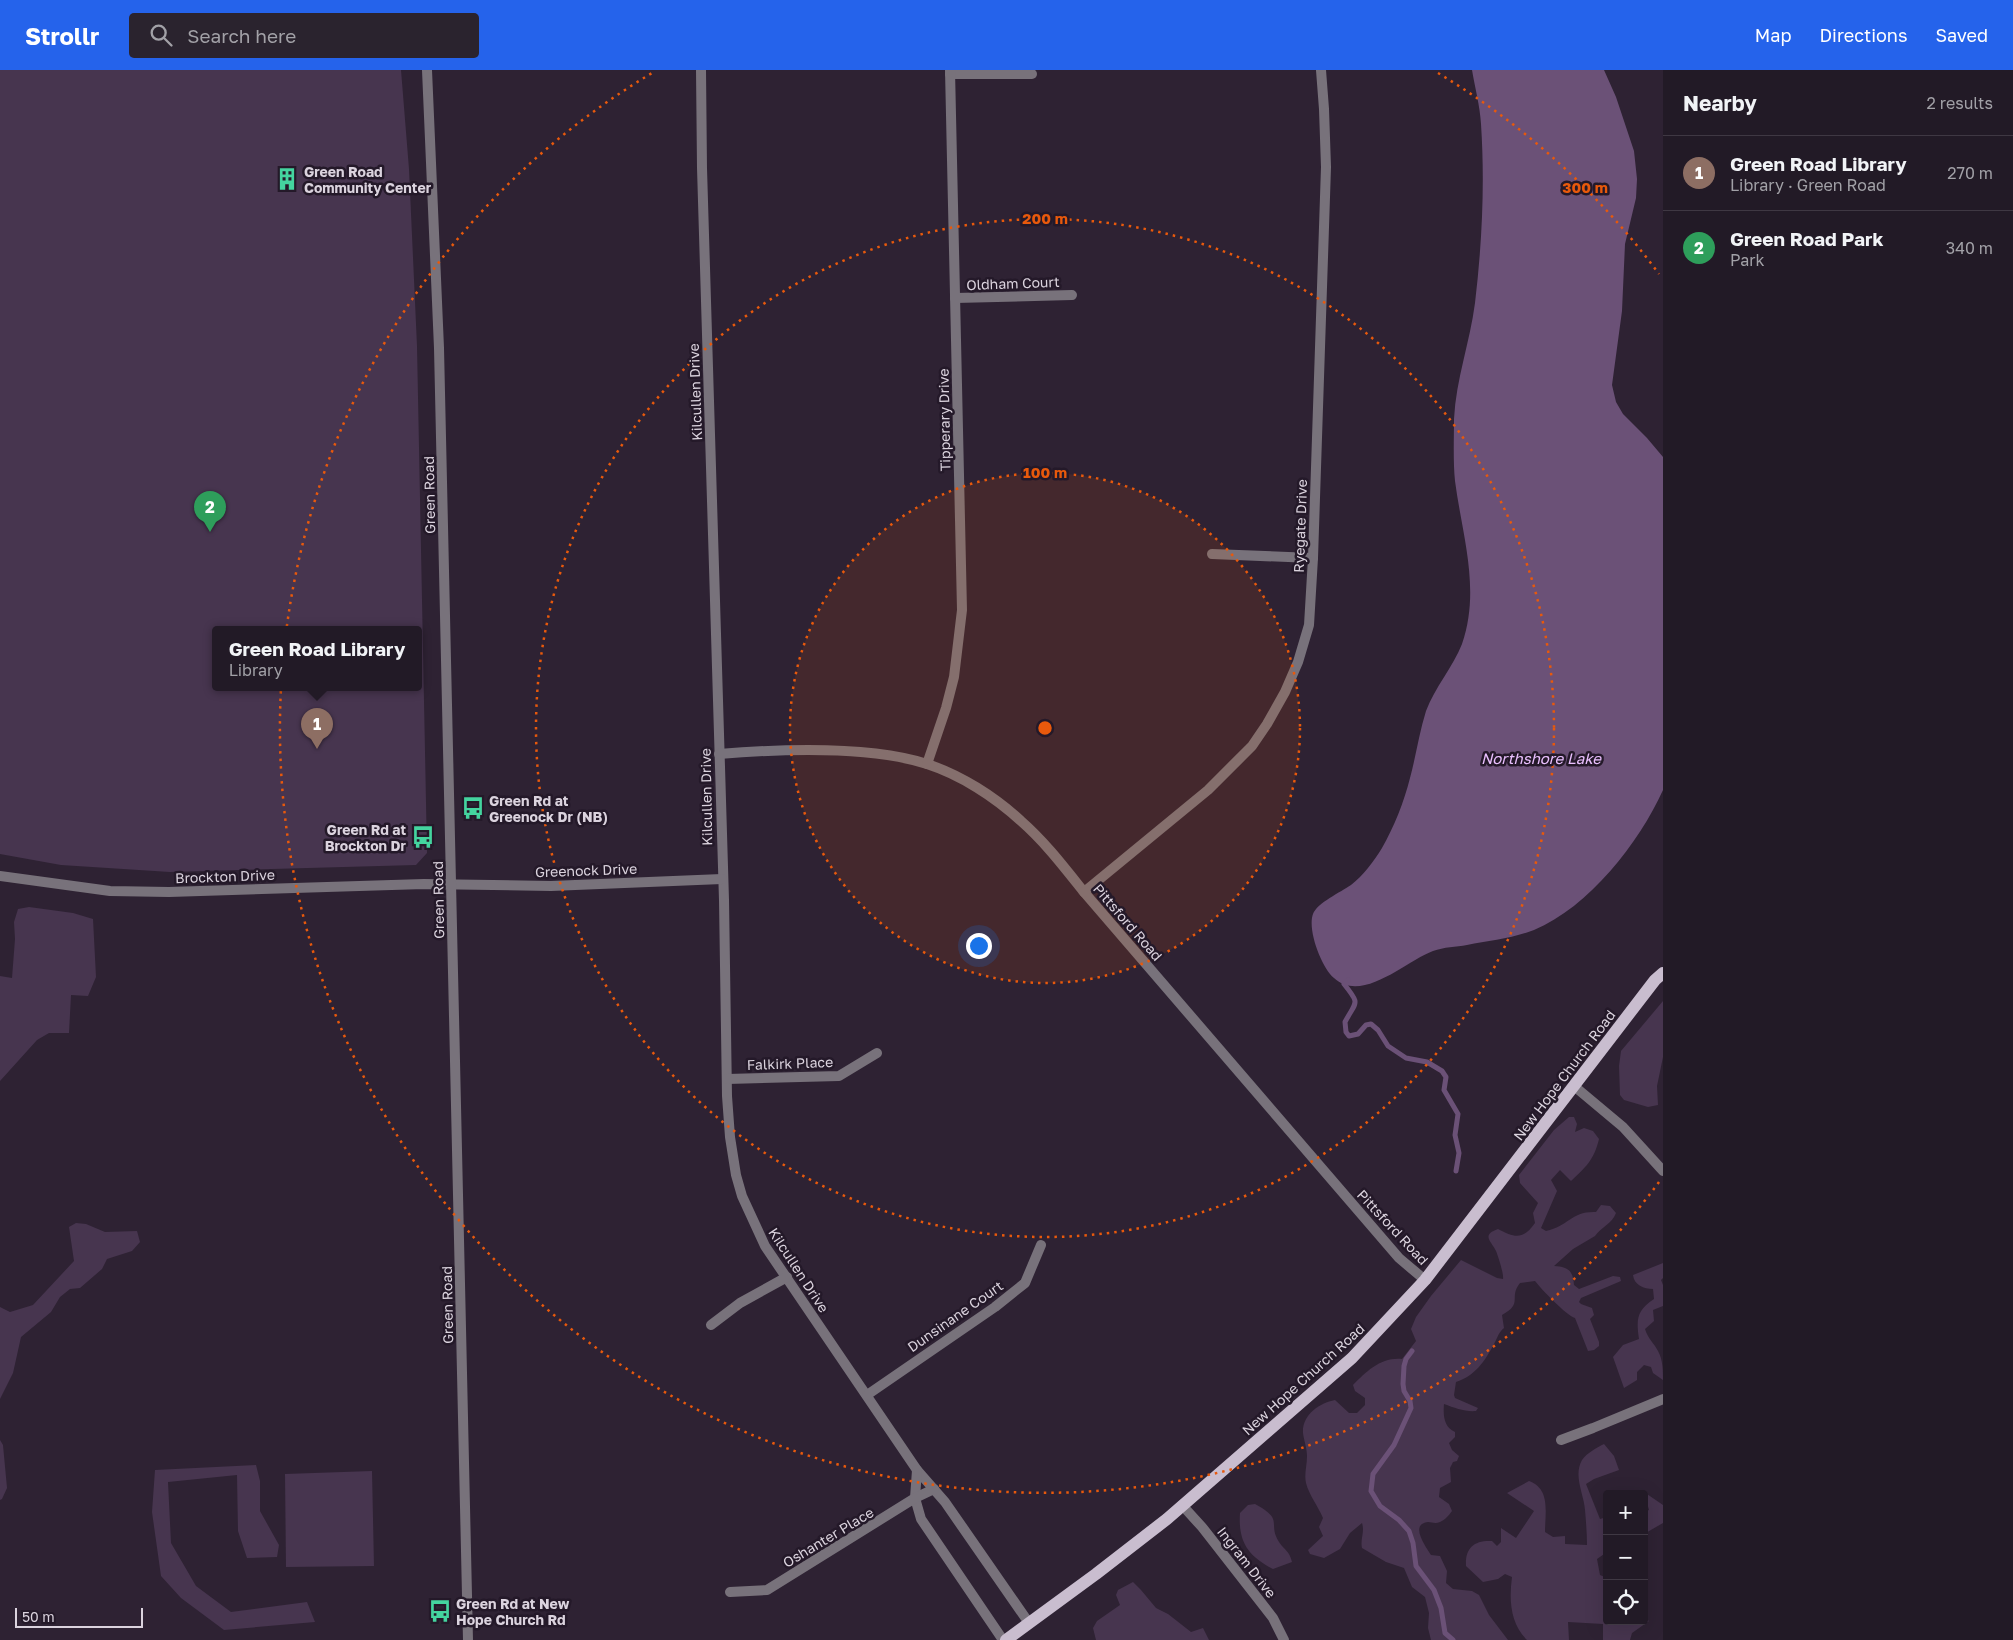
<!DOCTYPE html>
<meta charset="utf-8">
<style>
body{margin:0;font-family:"Golos Text",sans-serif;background:#2a232e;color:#f1f3f6}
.controls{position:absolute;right:15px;bottom:15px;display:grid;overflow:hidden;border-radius:5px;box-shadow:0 5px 20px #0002}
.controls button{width:45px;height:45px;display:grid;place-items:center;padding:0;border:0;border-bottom:1px solid #3f3843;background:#221a26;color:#f1f3f6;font:25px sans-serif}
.scale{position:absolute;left:15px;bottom:12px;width:128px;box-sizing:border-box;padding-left:5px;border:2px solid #dbd3de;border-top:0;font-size:14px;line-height:18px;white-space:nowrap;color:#dbd3de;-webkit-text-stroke:4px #241929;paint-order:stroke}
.you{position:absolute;left:978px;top:875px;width:18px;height:18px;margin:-12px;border:4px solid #fff;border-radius:50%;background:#1a73e8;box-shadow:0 0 0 8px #1a73e833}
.badge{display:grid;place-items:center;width:32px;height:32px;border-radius:50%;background:#2563eb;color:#fff;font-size:16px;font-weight:700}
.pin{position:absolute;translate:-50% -41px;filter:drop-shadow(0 1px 2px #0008)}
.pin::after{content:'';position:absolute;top:26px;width:18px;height:15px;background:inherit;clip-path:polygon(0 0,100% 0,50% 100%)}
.popup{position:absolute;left:212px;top:556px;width:210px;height:65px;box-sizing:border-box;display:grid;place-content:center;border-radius:5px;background:#221a26;filter:drop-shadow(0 1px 4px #0005);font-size:16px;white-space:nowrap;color:#a2a1a7}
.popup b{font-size:19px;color:#f1f3f6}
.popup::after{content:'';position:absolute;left:50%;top:100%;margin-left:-10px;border:10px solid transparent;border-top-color:#221a26}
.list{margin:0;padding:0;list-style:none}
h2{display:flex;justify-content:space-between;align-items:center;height:65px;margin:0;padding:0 20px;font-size:21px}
h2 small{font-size:16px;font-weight:400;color:#a2a1a7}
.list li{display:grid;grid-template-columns:32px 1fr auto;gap:15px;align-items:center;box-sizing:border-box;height:75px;padding:0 20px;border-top:1px solid #3f3843}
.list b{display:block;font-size:19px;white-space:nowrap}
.list p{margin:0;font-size:16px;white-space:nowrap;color:#a2a1a7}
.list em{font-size:16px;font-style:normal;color:#a2a1a7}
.icon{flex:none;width:28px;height:28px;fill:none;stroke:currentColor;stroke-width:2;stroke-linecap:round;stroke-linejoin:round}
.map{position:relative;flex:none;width:1663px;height:1570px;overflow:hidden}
header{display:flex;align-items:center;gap:30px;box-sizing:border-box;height:70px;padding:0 25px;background:#2563eb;color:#fff}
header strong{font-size:24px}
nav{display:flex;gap:28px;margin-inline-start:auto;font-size:18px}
.search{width:350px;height:45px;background:#2a232e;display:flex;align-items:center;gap:12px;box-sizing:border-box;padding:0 18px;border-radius:5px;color:#a2a1a7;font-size:19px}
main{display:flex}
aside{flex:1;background:#221a26}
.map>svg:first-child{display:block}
.green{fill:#47354f;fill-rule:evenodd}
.water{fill:#6b5177}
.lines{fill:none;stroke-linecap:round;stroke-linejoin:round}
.stream{stroke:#6b5177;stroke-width:5}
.minor{stroke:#78727b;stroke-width:10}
.tertiary{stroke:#78727b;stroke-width:10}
.primary{stroke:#c9bdcf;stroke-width:12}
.ring{fill:none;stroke:#e8590c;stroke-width:2.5;stroke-dasharray:2.5 5}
.labels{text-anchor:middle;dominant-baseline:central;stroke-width:5;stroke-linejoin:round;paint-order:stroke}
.poi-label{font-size:14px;font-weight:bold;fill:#dbd3de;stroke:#241929;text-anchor:start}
.street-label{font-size:14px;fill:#dbd3de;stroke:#241929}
.water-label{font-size:15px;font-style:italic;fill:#eac0ff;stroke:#241929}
.centre{fill:#e8590c;stroke:#241929;stroke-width:2.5}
.ring-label{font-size:15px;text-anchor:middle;font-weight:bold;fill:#e8590c;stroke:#241929;stroke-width:5;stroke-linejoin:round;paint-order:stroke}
</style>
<header>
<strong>Strollr</strong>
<div class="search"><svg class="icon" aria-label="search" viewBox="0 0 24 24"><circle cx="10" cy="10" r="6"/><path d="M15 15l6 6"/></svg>Search here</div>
<nav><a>Map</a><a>Directions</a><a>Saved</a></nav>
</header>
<main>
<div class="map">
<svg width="1663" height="1570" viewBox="0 0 1663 1570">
<rect width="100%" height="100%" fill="#2e2233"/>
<!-- green -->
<g class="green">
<path d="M0,0H401L409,99L417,276L427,783L416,795L170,802L61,795L0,784ZM216,560H418V618H216Z"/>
<path d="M29,837L73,843L93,849L96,907L88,926L71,925L69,963H49L37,970L0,1011V906L12,908L15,869L14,852L18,839Z"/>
<path d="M1663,931V987L1657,1016L1658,1035L1648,1037L1624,1030L1620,1025L1619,996L1621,981Z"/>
<path d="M1569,1047H1574L1577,1054L1575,1062L1584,1058L1593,1061L1599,1069C1594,1090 1586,1097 1571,1111L1560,1100L1551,1110L1557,1121L1541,1158L1546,1161C1569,1156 1571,1141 1596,1142L1601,1135L1610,1136L1616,1143C1612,1154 1601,1157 1595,1166L1573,1179L1554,1196C1568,1197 1573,1200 1574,1215L1579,1219L1613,1206L1620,1207L1621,1211L1581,1228L1579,1232L1581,1234L1592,1238L1594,1245L1590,1249L1599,1272V1276L1594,1280L1588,1281L1575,1248C1566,1245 1542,1220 1535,1211L1520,1213C1508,1228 1524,1233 1502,1245L1504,1258C1498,1263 1498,1267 1494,1274C1485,1291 1475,1306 1456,1312L1454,1325L1455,1328L1478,1338L1476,1341C1465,1342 1455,1338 1444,1334C1443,1346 1444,1357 1455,1362V1367L1449,1373L1452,1380L1459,1386L1457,1391L1453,1392L1450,1398L1451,1412L1440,1418L1439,1427L1449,1434L1452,1441C1449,1445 1445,1450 1440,1452C1435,1454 1432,1452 1428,1452C1409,1454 1426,1477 1431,1485L1440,1486L1447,1501L1446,1513L1453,1519L1472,1521L1479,1525L1489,1545L1508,1570H1431L1428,1558L1429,1543L1425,1527L1412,1517L1404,1498L1386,1492L1362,1478C1360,1469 1365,1462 1362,1453L1350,1463L1340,1479L1324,1488L1310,1484L1308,1480L1323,1466L1319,1457L1323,1448C1318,1436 1309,1425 1306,1413C1304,1404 1307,1396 1307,1386C1307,1378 1304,1371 1303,1363C1302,1345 1319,1333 1335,1330L1349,1343H1357L1365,1335V1328L1355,1321L1353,1315C1367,1301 1381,1287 1402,1289L1416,1271L1411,1259L1416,1247L1431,1226L1461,1190L1497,1208L1503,1209C1504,1204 1498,1186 1496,1181C1491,1171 1481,1165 1498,1159C1515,1168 1523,1170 1535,1153L1533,1143L1538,1133L1520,1113L1519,1105L1554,1060Z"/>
<path d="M76,1153L86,1154L105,1162L137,1161L140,1172L132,1181L107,1189L102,1199L80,1218L70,1219L60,1227L51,1242L21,1267L13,1303L0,1329V1237L10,1242L33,1235L74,1191L69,1157Z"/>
<path d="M1663,1193V1208L1661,1210L1663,1215V1236L1653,1240L1654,1251L1645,1259C1648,1269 1654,1273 1658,1281C1663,1290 1663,1301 1663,1310L1653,1303L1651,1297L1644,1295L1637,1302V1310L1624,1318L1613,1287L1623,1275L1639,1269C1636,1249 1637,1240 1654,1229L1653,1219C1644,1219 1634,1215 1633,1205Z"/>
<path d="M0,1370L3,1375L7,1418L2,1429L0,1430Z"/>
<path d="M1604,1374L1614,1386L1619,1400L1594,1409L1586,1414L1600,1449L1607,1447V1482L1597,1489L1600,1505L1607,1508V1551H1644V1548L1649,1551L1632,1563L1630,1570H1603V1554L1568,1552L1569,1570H1527C1510,1553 1509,1530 1512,1507L1505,1504L1498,1509L1483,1512L1466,1496C1465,1478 1474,1470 1492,1471L1497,1476L1501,1472V1458L1516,1468L1534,1441L1507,1423L1529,1411C1551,1419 1545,1443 1545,1462L1553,1467L1565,1466V1474L1587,1475C1587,1464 1586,1452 1585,1440C1584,1424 1573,1406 1582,1390C1587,1383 1596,1378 1604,1374Z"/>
<path d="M256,1395L260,1411V1441L279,1475L277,1487L247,1488L238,1461L237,1405L168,1412L171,1473L196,1516L231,1542L307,1532L315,1552L224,1560L181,1528L161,1506L152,1442L155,1400Z"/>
<path d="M372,1401L374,1496L286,1497L285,1404Z"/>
<path d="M1644,1422L1663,1435V1453L1644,1464V1442L1649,1440Z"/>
<path d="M1255,1434C1285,1450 1267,1453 1279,1472C1285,1481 1289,1480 1292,1492L1273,1499C1248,1486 1238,1472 1240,1443L1248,1435Z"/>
<path d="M1133,1512L1141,1520L1156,1538L1168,1544L1191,1562L1203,1558L1209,1570H1096L1093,1558L1097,1551L1120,1535L1116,1525L1118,1520Z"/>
</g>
<!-- water -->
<path class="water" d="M1472,0H1604L1616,27L1634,81L1637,109L1636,128L1625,174L1622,241L1612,315L1616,332L1623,344L1647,368L1663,387V720C1639,773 1589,837 1534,860C1514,868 1489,871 1467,875C1456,877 1444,877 1433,881C1406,891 1362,934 1334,908C1322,898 1307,860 1313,844C1317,833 1341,822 1351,815C1363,806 1374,791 1382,778C1394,757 1404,732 1410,708C1416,686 1419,663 1426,641C1435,617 1453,597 1462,574C1481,519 1462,465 1455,411C1453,391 1454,368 1454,349C1456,309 1470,272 1475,233C1482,174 1485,114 1481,54C1480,36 1475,18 1472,0Z"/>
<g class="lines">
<!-- stream -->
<g class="stream">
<path d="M1348,910L1344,914C1361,935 1356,931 1345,952L1346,962L1349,966L1358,964L1366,955L1371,954L1378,960L1388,976L1406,988L1427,992L1442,1001L1446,1007L1444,1020L1458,1044L1455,1065L1459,1083L1456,1101"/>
<path d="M1412,1281L1406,1289L1404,1296L1403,1314L1404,1321L1410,1331L1411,1338L1394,1375L1373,1404L1371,1421L1380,1436L1399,1450L1409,1461L1413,1473L1416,1496L1434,1520L1441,1538L1445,1563L1453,1570"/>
</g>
<!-- minor -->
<g class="minor">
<path d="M701,0L702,98L724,830L727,1026L730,1067L736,1105L742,1126L765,1176L917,1400L945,1432L1029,1553"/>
<path d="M950,4H1032"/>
<path d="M955,228L1072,225"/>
<path d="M1212,484L1313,488"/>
<path d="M719,684C781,679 868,675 927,694C961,705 995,727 1021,751C1045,772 1064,797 1084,822L1399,1188L1425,1210"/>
<path d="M927,694L946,638L954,607L962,540L950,0"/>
<path d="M0,806L110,821L169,822L424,814L551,816L722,809"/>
<path d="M1084,822L1208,720L1252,676L1267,654L1285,622L1298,592L1309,555L1313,488L1326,97L1324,39L1321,0"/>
<path d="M727,1009L839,1006L877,983"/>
<path d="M1574,1016L1623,1057L1663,1101"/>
<path d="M711,1255L740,1233L787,1207"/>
<path d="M867,1325L995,1237L1025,1213L1041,1175"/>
<path d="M1561,1370L1593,1358L1663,1329"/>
<path d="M917,1400L915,1428L921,1449L1003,1570"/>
<path d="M1182,1435L1202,1457L1273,1548L1284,1570"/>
<path d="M730,1522L767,1520L915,1428L934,1419"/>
</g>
<!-- tertiary -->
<path class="tertiary" d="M427,0L439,278L468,1570"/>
<!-- primary -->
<path class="primary" d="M1006,1570L1096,1504L1167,1449L1352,1288L1425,1210L1655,910L1663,903"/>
</g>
<!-- distance rings -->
<circle cx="1045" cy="658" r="255" fill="#e8590c" fill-opacity=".12"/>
<g class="ring">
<circle cx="1045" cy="658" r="255"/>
<circle cx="1045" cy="658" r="509"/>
<path d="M1659 1112A764 764 0 1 1 652 3M1438 3A764 764 0 0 1 1659 204"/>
</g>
<!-- icons -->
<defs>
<symbol id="building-bare" viewBox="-9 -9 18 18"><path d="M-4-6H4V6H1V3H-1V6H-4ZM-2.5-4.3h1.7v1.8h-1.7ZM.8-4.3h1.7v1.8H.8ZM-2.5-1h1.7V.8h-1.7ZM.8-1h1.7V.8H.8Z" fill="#44d49f" stroke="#241929" stroke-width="2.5" paint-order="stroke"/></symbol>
<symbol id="bus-bare" viewBox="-9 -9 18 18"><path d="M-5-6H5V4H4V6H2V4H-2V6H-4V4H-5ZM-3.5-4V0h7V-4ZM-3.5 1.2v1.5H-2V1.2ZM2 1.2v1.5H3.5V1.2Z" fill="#44d49f" stroke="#241929" stroke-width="2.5" paint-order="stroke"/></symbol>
</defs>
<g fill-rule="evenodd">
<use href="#building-bare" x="271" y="93" width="32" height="32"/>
<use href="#bus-bare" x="457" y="722" width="32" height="32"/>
<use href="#bus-bare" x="407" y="751" width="32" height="32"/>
<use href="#bus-bare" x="424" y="1525" width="32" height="32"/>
</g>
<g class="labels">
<!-- poi labels -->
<g class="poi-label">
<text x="304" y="101">Green Road<tspan x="304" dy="16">Community Center</tspan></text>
<text x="489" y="730">Green Rd at<tspan x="489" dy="16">Greenock Dr (NB)</tspan></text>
<text x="406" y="759" text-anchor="end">Green Rd at<tspan x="406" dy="16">Brockton Dr</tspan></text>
<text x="456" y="1533">Green Rd at New<tspan x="456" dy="16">Hope Church Rd</tspan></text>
</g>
<!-- street labels -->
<g class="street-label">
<text transform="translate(1013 213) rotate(-2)">Oldham Court</text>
<text transform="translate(695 322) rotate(-92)">Kilcullen Drive</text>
<text transform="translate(944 350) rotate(-91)">Tipperary Drive</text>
<text transform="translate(429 425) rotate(-91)">Green Road</text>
<text transform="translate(1300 456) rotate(-88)">Ryegate Drive</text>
<text transform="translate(706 727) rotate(-91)">Kilcullen Drive</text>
<text transform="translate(586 800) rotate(-2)">Greenock Drive</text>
<text transform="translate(225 806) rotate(-2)">Brockton Drive</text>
<text transform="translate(438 830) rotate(-91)">Green Road</text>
<text transform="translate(1128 852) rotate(49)">Pittsford Road</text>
<text transform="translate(790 993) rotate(-2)">Falkirk Place</text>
<text transform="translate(1564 1005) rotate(-53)">New Hope Church Road</text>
<text transform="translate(1393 1157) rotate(47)">Pittsford Road</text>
<text transform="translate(799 1200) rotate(57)">Kilcullen Drive</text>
<text transform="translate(447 1235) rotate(-91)">Green Road</text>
<text transform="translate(955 1246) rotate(-35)">Dunsinane Court</text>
<text transform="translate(1303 1309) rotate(-42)">New Hope Church Road</text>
<text transform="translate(828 1467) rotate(-31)">Oshanter Place</text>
<text transform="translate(1247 1492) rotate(52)">Ingram Drive</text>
</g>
<!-- water labels -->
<g class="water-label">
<text x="1541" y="688">Northshore Lake</text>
</g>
</g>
<circle cx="1045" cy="658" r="8" class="centre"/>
<g class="ring-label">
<text x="1585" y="123">300 m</text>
<text x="1045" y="154">200 m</text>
<text x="1045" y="408">100 m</text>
</g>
</svg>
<div class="controls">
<button>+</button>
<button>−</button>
<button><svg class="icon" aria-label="locate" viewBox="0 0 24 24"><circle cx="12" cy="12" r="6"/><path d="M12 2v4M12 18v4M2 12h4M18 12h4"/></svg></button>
</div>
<div class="scale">50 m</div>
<div class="you"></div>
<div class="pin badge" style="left:317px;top:679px;background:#8d6e63">1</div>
<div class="popup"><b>Green Road Library</b>Library</div>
<div class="pin badge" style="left:210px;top:462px;background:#2e9e5b">2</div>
</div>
<aside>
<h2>Nearby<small>2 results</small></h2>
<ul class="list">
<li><span class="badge" style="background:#8d6e63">1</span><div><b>Green Road Library</b><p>Library · Green Road</p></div><em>270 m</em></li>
<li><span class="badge" style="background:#2e9e5b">2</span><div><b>Green Road Park</b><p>Park</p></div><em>340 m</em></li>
</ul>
</aside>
</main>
